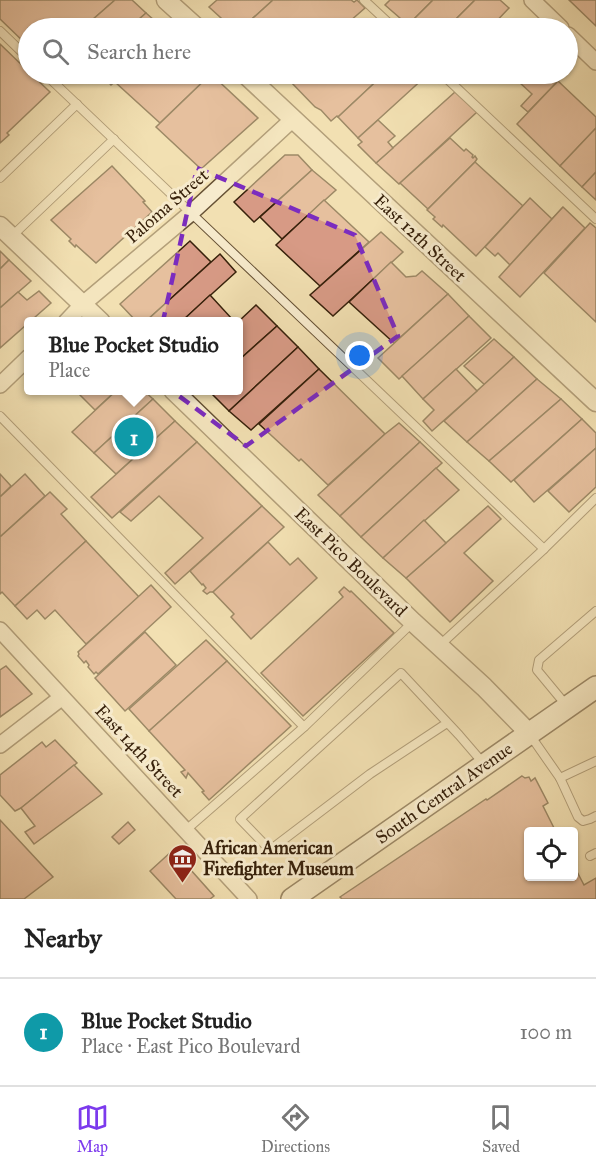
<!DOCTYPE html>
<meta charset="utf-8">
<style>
body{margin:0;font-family:"IM FELL Great Primer",serif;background:#f6f6f6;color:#222}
.controls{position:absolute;right:18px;bottom:18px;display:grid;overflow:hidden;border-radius:6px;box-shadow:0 2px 4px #0004}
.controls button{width:54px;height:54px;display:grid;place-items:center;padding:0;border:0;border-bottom:2px solid #e0e0e0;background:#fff;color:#222;font:30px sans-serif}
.you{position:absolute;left:360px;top:356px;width:21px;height:21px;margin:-15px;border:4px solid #fff;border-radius:50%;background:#1a73e8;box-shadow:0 0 0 9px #1a73e833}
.badge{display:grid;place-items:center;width:39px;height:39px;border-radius:50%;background:#7c3aed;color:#fff;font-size:20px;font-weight:700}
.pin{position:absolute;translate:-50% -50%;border:3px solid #fff;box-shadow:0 2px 6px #0006}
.popup{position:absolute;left:24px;top:317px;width:219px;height:78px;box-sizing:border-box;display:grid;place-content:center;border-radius:6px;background:#fff;filter:drop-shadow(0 2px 4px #0005);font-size:20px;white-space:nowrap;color:#767676}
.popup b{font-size:22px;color:#222}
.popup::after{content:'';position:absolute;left:50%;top:100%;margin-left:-12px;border:12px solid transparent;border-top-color:#fff}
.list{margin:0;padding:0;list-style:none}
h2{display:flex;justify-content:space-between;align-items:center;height:78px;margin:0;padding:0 24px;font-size:26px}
h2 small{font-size:20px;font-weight:400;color:#767676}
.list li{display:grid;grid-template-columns:39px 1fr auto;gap:18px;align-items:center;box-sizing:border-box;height:108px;padding:0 24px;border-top:2px solid #e0e0e0}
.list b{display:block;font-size:22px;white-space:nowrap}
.list p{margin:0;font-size:20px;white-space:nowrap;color:#767676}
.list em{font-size:20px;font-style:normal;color:#767676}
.icon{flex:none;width:33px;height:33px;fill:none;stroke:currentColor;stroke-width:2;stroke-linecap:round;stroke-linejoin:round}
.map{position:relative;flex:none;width:596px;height:899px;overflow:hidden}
.search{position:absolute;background:#fff;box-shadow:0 2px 4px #0004;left:18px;right:18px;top:18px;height:66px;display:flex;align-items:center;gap:15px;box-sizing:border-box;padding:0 21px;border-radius:33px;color:#767676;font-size:22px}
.sheet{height:186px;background:#fff}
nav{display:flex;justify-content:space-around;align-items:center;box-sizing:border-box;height:84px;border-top:2px solid #e0e0e0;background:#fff;font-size:16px;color:#767676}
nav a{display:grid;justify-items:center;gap:3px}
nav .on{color:#7c3aed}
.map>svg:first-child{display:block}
.building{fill:#d79a85;stroke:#37210b;stroke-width:1.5}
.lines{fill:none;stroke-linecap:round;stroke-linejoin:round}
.service-casing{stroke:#665135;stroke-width:10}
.minor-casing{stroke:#665135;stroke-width:18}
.tertiary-casing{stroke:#665135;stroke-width:21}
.secondary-casing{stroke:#37210b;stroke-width:24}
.service{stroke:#f7ebcd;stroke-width:8}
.minor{stroke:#f7ebcd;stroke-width:15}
.tertiary{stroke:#f7ebcd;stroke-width:18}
.secondary{stroke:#f7ebcd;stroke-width:21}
.marked{fill:none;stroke:#7b2cbf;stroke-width:4.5;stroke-dasharray:12 8;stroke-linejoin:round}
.labels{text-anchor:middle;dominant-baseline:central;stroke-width:6;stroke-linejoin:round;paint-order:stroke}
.street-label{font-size:18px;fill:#37210b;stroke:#f7ebcd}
.poi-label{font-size:18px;font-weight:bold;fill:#37210b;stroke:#f7ebcd;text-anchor:start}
</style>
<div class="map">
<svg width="596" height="899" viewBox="0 0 596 899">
<rect width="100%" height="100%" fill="#f2e0b2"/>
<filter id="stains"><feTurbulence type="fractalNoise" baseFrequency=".00333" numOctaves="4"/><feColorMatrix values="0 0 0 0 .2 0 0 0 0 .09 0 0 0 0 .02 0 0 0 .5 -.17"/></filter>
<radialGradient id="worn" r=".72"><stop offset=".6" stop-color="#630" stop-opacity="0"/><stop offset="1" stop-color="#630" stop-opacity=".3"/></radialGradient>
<!-- building -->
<g class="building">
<path d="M0,0H115L83,28H28V46L0,19Z"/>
<path d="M115,0H132L146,13L129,28H83Z"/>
<path d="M217,0H273L242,28H232L209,7Z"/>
<path d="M273,0H351L354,2L357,0L365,8L342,28H242Z"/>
<path d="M390,0H433L408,25L385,5Z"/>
<path d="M433,0H475L447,28H429L427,26L425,28H411L408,25Z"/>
<path d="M475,0H500L509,8L490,28H447Z"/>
<path d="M569,0H596V26Z"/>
<path d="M146,13L163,28H129Z"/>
<path d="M499,19L509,28H490Z"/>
<path d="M0,44L28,71V74H31L50,92L7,133L9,135L0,143Z"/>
<path d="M101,74H124L111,85Z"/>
<path d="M124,74H211L160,123L115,82Z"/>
<path d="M211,74L258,118L201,169L156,127Z"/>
<path d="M296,74H384L338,117L337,116L331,121L321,110L315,107L289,80Z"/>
<path d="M384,74H424L426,76L358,138L338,117Z"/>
<path d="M470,74H487L479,82Z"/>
<path d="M527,74H554L560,79L528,112L521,106L532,94L519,82Z"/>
<path d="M558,81L596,117V128L560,166L517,124Z"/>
<path d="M455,92L477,112L399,184L376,163Z"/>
<path d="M378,120L395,136L388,142L393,148L376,163L358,145L362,142L358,138Z"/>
<path d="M596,128V172L582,187L560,166Z"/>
<path d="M450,138L464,151L466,149L473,155L472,157L473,158L475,156L477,159L475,162L428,209L400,183Z"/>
<path d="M285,155H298L312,170L254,222L234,202Z"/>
<path d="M475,162L523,206L476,256L443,225L442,227L433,219L435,217L427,210Z"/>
<path d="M112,166L145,201L143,202L152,212L96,263L76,245L75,247L69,241L71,239L51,220Z"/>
<path d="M312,170L336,190L282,239L260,217Z"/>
<path d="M596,172V200L582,187Z"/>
<path d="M530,198L552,219L563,207L510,265L498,253L495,256L485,247Z"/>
<path d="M324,200L369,242L320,286L276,245Z"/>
<path d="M563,207L585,228L520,297L499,277Z"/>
<path d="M590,223L596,228V322L544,273Z"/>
<path d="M381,232L403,252L333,316L310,295Z"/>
<path d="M190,241L211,262L145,322H137L120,304Z"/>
<path d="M0,251L9,260L0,269Z"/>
<path d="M220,254L236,272L181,322H145Z"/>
<path d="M9,260L31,281L0,308V269Z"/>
<path d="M391,262L406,277L416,276L422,271L448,294L394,343L349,302Z"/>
<path d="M39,291L51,303L0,348V308L18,292L27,300Z"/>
<path d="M448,294L469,316L399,379L378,358Z"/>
<path d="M210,295L233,320L230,322H181Z"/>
<path d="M256,305L277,326L239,360V322H238Z"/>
<path d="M469,316L491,338L423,399L402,376Z"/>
<path d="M277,326L298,347L229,411L208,390H239V360Z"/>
<path d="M494,339L514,357L485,385L464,366Z"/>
<path d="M298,347L319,369L251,430L229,411Z"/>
<path d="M514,357L537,379L467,442L444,421Z"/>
<path d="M319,369L385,434L328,485L301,459L299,461L259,424Z"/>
<path d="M456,369L477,391L432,431L423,421L434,410L423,399Z"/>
<path d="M537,379L561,399L489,461L467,442Z"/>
<path d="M75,390H117L95,410Z"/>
<path d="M117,390H143L153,399L94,453L72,432Z"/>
<path d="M153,399L175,421L116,474L94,453Z"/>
<path d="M561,399L582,419L511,482L489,461Z"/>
<path d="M582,419L596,433V448L534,502L514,480Z"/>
<path d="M175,421L197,442L112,518L91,497Z"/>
<path d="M399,423L420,442L340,516L318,495L385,434Z"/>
<path d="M197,442L262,506L175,584L165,573L203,538L159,496L131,521L120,512Z"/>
<path d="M420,442L442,463L361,537L340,516Z"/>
<path d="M596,448V487L569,512L548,491Z"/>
<path d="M436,468L459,490L383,558L361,537Z"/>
<path d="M0,474L11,486L0,497Z"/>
<path d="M25,474L45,496L0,537V497Z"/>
<path d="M50,492L67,509L61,514L86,541L15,606L2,592L0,594V537Z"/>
<path d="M262,506L284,527L213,592H210L207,594L203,591L206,588L203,584L202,585L190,571Z"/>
<path d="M488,506L501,519L464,553L493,581L450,622L406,578Z"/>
<path d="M424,520L446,543L406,578L383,558Z"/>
<path d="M86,541L139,597L86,644L55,610L45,619L37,610L27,619L15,606Z"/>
<path d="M268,542L290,565L298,558L317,578L251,639L231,617L234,614L213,592Z"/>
<path d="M151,585L171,607L98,674L96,672L94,674L88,667L89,665L86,661L84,663L78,656L79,654L78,652Z"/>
<path d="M344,587L350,592L351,591L394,633L303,716L261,673L343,597L339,592Z"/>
<path d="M145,632L176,665L125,711L95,678Z"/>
<path d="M206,640L227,661L149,731L129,709Z"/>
<path d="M227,661L291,726L209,800L202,792L204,791L188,773L186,778L181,772L185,770L149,731Z"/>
<path d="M6,666L32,694L0,717V670Z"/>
<path d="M55,740L77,763L21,808L15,811L0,795V775L42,742L46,747Z"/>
<path d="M74,765L102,794L34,844L25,832L35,826L21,808Z"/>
<path d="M522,776L525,778L529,777L531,781L535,778L548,803L543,806L556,832H528V876H574V866L584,885L596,878V899H342L340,897L486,799L487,800Z"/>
<path d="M0,820L53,877L24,899H0Z"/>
<path d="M128,822L135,830L119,844L112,837Z"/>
<path d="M173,850L214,896L210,899H176L150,871Z"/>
</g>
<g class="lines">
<defs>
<g id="service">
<path d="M364,0L394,28"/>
<path d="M0,31L28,58"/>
<path d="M45,74L544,549"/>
<path d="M442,74L596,219"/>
<path d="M0,178L77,104"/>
<path d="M11,237L114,139"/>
<path d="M0,416L304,727"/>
<path d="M440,645L544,549L596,498"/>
<path d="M566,705L537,670L539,660L596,611"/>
<path d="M447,723L370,774L270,850L240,819L401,673L459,735L484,764"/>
<path d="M530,735L560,778L578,817L583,821L590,819L596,816"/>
<path d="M560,778L596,761"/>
<path d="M186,830L304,727L413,622"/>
<path d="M590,856L596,853"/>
</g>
<g id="minor">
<path d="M532,0L561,28"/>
<path d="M568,35L596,62"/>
<path d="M66,322L83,304L191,213L293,119"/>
<path d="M0,385L29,357"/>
<path d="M0,630L249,899"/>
<path d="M0,745L61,698"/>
</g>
<g id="tertiary">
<path d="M166,0L197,28"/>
<path d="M245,74L596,402"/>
<path d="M0,226L101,322"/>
<path d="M173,390L413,622L484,687L529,733"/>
</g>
<path id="secondary" d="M292,899L596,687"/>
</defs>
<!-- service casing -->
<use href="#service" class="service-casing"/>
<!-- minor casing -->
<use href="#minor" class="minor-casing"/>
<!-- tertiary casing -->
<use href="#tertiary" class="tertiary-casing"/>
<!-- secondary casing -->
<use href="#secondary" class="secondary-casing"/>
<!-- service -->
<use href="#service" class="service"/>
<!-- minor -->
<use href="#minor" class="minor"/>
<!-- tertiary -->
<use href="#tertiary" class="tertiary"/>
<!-- secondary -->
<use href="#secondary" class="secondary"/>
</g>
<!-- marked area -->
<path d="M0 0H596V899H0ZM197,168L355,235L398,336L246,446L151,375Z" fill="#f2e0b2" fill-opacity=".55" fill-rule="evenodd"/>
<path class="marked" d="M197,168L355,235L398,336L246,446L151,375Z"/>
<!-- icons -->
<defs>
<symbol id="museum-pin" viewBox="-11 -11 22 30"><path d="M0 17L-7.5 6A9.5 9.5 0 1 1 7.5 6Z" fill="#8f2418" stroke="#f7ebcd"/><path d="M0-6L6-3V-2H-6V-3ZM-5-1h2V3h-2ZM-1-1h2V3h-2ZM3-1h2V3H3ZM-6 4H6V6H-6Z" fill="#fff"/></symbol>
</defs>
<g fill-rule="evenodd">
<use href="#museum-pin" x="166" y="842" width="33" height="45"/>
</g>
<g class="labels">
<!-- street labels -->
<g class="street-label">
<text transform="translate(167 206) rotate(-41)">Paloma Street</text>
<text transform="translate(420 238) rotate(43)">East 12th Street</text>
<text transform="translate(351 562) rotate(44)">East Pico Boulevard</text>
<text transform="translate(139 751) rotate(47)">East 14th Street</text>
<text transform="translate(444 793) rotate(-35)">South Central Avenue</text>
</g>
<!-- poi labels -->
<g class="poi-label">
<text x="203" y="848">African American<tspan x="203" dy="21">Firefighter Museum</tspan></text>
</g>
</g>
<rect width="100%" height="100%" filter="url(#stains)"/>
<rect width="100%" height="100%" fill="url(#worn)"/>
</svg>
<div class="controls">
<button><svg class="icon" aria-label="locate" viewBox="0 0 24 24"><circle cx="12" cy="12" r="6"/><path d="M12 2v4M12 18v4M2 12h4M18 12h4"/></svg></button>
</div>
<div class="you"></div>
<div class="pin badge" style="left:134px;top:437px;background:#0f9aa8">1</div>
<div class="popup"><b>Blue Pocket Studio</b>Place</div>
<div class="search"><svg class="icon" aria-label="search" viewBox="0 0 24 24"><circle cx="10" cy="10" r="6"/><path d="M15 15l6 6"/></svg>Search here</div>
</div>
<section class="sheet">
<h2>Nearby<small></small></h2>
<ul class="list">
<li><span class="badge" style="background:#0f9aa8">1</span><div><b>Blue Pocket Studio</b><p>Place · East Pico Boulevard</p></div><em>100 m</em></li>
</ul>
</section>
<nav>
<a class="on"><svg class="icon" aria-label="map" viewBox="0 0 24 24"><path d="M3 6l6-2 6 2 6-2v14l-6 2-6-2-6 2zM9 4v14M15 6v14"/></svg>Map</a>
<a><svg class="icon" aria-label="directions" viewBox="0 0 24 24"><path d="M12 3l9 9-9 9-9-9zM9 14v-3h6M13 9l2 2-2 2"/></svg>Directions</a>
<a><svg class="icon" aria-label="saved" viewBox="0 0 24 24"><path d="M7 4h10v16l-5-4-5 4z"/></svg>Saved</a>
</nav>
